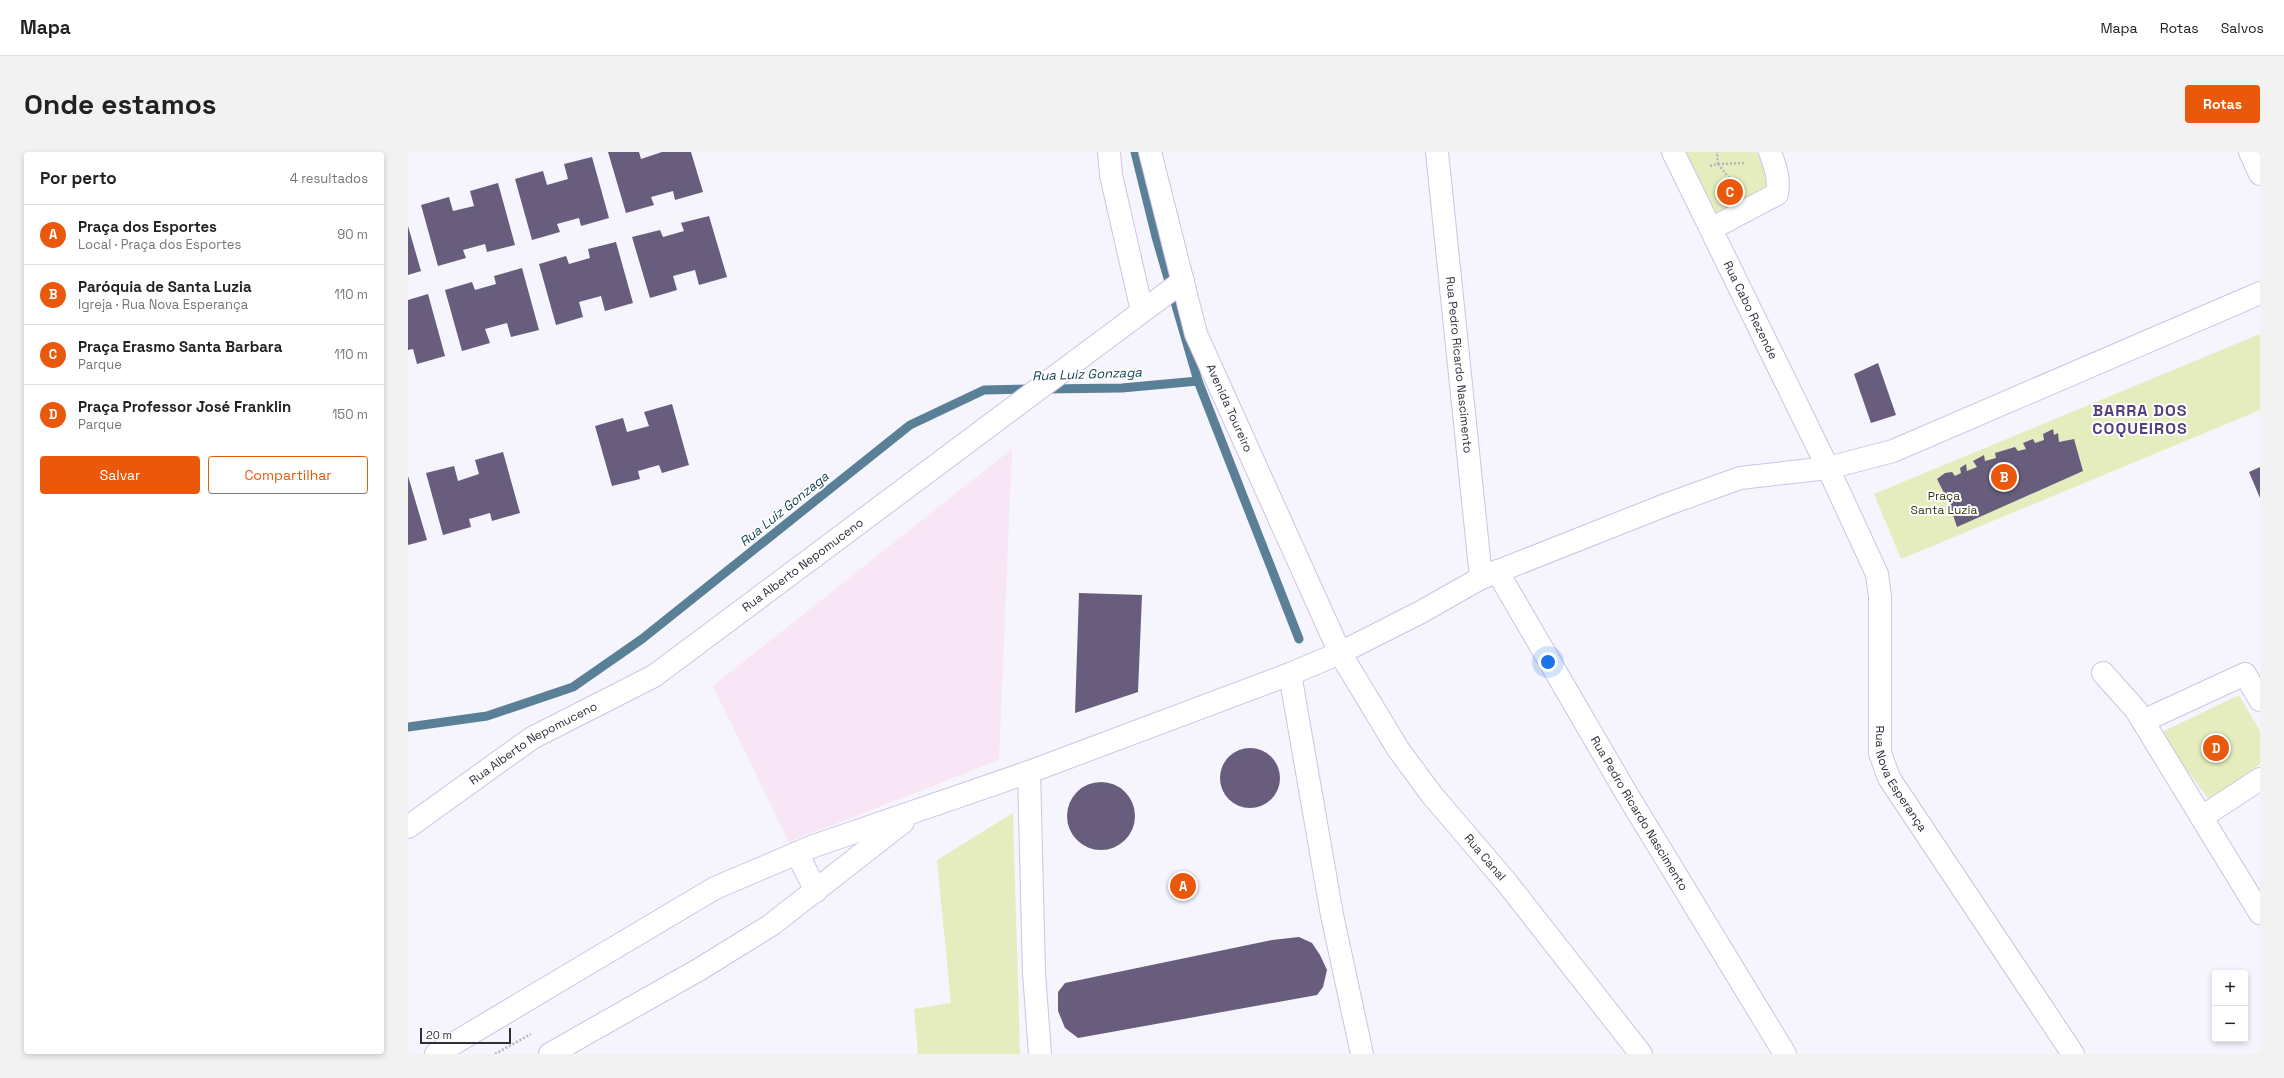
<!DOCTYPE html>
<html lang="pt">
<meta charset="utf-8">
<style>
body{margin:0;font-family:"Space Grotesk",sans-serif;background:#f2f2f2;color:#222}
.controls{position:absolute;right:12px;bottom:12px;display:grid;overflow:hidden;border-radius:4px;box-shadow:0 2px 6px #0003}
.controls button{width:36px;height:36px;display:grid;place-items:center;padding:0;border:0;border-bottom:1px solid #e0e0e0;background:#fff;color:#222;font:20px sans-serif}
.scale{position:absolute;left:12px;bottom:10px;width:91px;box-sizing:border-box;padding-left:4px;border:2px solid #312d3b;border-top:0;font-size:11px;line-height:14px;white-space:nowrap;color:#312d3b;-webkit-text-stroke:3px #fff;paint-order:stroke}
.you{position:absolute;left:1140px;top:510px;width:14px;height:14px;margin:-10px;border:3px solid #fff;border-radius:50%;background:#1a73e8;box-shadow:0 0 0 6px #1a73e833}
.badge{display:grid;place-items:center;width:26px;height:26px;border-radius:50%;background:#ea580c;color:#fff;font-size:13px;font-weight:700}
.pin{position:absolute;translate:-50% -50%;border:2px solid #fff;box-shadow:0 1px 4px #0006}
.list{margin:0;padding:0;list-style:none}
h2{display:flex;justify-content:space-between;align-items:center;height:52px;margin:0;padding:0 16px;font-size:17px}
h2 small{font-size:13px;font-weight:400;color:#767676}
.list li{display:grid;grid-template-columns:26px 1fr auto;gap:12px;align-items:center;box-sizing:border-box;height:60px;padding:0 16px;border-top:1px solid #e0e0e0}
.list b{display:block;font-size:15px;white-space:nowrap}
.list p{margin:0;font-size:13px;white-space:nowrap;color:#767676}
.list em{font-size:13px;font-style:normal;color:#767676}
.actions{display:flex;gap:8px;padding:12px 16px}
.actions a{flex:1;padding:9px 0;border:1px solid #ea580c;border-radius:4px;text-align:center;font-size:14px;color:#ea580c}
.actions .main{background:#ea580c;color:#fff}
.map{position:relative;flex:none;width:1852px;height:902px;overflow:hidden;border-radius:4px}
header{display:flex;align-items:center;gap:24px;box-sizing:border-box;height:56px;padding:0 20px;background:#fff;border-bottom:1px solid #e0e0e0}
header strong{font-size:19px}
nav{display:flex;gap:22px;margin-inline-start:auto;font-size:14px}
.intro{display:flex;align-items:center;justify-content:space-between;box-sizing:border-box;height:96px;padding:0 24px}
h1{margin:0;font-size:28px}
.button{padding:10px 18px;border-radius:4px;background:#ea580c;color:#fff;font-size:14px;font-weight:700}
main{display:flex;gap:24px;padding:0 24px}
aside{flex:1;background:#fff;border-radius:4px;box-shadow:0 2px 6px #0003}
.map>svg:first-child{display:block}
.commercial{fill:#f8e5f5}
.green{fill:#e5edbf}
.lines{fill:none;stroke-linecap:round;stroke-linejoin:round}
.stream{stroke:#5a8098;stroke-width:9}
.building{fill:#685d7c}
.minor-casing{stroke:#cec3e5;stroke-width:24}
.tertiary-casing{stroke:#cec3e5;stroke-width:24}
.path{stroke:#b7b4be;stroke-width:2.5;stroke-dasharray:2 2;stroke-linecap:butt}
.minor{stroke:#fff;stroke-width:22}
.tertiary{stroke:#fff;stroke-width:22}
.labels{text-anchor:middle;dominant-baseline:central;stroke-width:4;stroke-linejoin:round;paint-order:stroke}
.street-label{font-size:12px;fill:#312d3b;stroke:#fff}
.park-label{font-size:12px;fill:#343910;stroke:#fff}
.water-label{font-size:13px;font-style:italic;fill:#0e3d52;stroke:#fff}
.district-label{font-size:16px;font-weight:bold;letter-spacing:1px;fill:#543e7b;stroke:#fff}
</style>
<header>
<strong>Mapa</strong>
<nav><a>Mapa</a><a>Rotas</a><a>Salvos</a></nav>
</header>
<div class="intro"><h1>Onde estamos</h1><a class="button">Rotas</a></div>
<main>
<aside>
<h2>Por perto<small>4 resultados</small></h2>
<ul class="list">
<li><span class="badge">A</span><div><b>Praça dos Esportes</b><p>Local · Praça dos Esportes</p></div><em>90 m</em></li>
<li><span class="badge">B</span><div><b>Paróquia de Santa Luzia</b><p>Igreja · Rua Nova Esperança</p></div><em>110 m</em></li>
<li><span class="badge">C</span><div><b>Praça Erasmo Santa Barbara</b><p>Parque</p></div><em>110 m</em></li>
<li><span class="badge">D</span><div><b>Praça Professor José Franklin</b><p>Parque</p></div><em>150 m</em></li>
</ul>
<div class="actions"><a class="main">Salvar</a><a>Compartilhar</a></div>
</aside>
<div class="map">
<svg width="1852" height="902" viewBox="0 0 1852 902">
<rect width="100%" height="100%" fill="#f6f4fc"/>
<!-- commercial -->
<path class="commercial" d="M604,297L591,608L381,690L305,534Z"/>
<!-- green -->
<g class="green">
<path d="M1275,0H1349L1361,32L1308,65Z"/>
<path d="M1852,182V258L1493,407L1466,342Z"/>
<path d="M1831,543L1852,579V612L1801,648L1752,581Z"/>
<path d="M605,661L612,902H510L506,857L543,851L529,708Z"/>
</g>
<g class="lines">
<!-- stream -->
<g class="stream">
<path d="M727,0L748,85L790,229L891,487"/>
<path d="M638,237L714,236L790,229"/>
<path d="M0,575L79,564L165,535L234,487L502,273L576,238L623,237"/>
</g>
</g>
<!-- building -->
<g class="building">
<path d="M200,0H231L233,7L254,0H283L295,40L267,48L265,39L243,45L246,53L218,61Z"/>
<path d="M184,5L201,66L173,74L171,66L149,72L152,80L124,88L107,27L135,19L139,33L160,27L156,12Z"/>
<path d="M90,31L107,93L79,100L77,92L55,98L58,106L30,114L13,53L41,45L45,59L66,54L62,39Z"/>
<path d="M301,64L319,125L291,133L287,118L265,124L269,138L242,146L224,85L252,78L255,85L276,79L273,71Z"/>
<path d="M0,74L13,119L0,123Z"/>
<path d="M208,90L225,151L197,159L193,144L171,150L175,165L148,173L131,112L158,104L161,112L182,106L180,97Z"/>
<path d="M114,116L131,178L103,185L99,171L77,177L82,191L54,199L37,138L64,130L67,138L88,132L86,124Z"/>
<path d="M20,142L37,204L9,212L5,197L0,198V148Z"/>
<path d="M1470,211L1488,263L1463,271L1446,222Z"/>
<path d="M264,252L281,313L254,321L251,313L230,319L232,327L204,334L187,274L215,266L219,280L241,274L236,260Z"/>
<path d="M1645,277L1646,283L1650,281L1651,290L1666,287L1675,319L1549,375L1541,351L1529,327L1537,321L1544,320L1547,324L1553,321L1552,316L1558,312L1559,319L1569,315L1565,309L1576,303L1577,309L1588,306L1587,301L1607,295L1610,299L1618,297L1615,291L1625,287L1627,291L1636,288L1635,282Z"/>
<path d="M95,300L112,361L84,369L82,361L61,367L63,375L35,383L18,321L46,314L50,329L71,322L67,308Z"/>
<path d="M1852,315V346L1841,320Z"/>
<path d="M0,324L19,388L0,393Z"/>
<path d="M671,441L734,443L730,540L667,561Z"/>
<circle cx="842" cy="626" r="30"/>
<circle cx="693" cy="664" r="34"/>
<path d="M891,785L904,791L912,803L919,818L915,835L909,843L670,886L657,876L650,859V840L657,831L864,788Z"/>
</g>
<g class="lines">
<defs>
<g id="minor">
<path d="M701,0L703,23L734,159"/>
<path id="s1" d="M742,0L788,182L932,501L990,597L1024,643L1099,731L1233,902"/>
<path id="s2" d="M1029,0L1073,426"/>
<path id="s3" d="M1265,0L1420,316L1469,422L1472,445V601L1481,626L1665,902"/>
<path d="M1842,0L1852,22"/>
<path d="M1303,77L1369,42C1372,27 1367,14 1362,0"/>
<path id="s4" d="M1089,419L1217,639L1377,902"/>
<path d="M1695,521L1728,558L1852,761"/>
<path d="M882,522L924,763L954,902"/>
<path d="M1735,569L1837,522L1852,548"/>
<path d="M621,620L626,821L632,902"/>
<path d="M1794,665L1852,627"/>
<path id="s5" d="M0,675L124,586L246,524L775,129"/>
</g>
<g id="tertiary">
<path d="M389,701L408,739"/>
<path d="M28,902L307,736L406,694L621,620L882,522L932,501L1013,460L1073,426L1260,352L1332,326L1420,316L1485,299L1852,141"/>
<path d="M142,902L292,817L363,773L495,670"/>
</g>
</defs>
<!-- minor casing -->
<use href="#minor" class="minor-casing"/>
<!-- tertiary casing -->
<use href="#tertiary" class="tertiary-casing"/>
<!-- path -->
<g class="path">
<path d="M1310,12L1337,11"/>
<path d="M1310,12L1327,33"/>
<path d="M1302,14L1310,12L1309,0"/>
<path d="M87,902L123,882"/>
</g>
<!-- minor -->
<use href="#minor" class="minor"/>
<!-- tertiary -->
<use href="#tertiary" class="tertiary"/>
</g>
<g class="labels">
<!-- street labels -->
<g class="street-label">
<text stroke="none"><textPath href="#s3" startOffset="176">Rua Cabo Rezende</textPath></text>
<text stroke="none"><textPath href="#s2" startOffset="214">Rua Pedro Ricardo Nascimento</textPath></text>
<text stroke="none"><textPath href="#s1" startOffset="269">Avenida Toureiro</textPath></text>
<text stroke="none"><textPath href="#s5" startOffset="475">Rua Alberto Nepomuceno</textPath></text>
<text stroke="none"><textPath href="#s5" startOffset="151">Rua Alberto Nepomuceno</textPath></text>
<text stroke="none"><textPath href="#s3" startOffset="679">Rua Nova Esperança</textPath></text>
<text stroke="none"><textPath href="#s4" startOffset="281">Rua Pedro Ricardo Nascimento</textPath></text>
<text stroke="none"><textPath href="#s1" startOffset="789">Rua Canal</textPath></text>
</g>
<!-- park labels -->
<g class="park-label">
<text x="1536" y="344">Praça<tspan x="1536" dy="14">Santa Luzia</tspan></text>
</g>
<!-- water labels -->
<g class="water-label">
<text transform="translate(679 222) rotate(-2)">Rua Luiz Gonzaga</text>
<text transform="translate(376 357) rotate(-39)">Rua Luiz Gonzaga</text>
</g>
<!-- district labels -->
<g class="district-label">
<text x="1732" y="258">BARRA DOS<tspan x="1732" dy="18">COQUEIROS</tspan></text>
</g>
</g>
</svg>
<div class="controls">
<button>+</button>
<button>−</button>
</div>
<div class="scale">20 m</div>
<div class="you"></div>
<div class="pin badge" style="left:775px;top:734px">A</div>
<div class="pin badge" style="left:1596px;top:325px">B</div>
<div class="pin badge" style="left:1322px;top:40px">C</div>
<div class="pin badge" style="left:1808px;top:596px">D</div>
</div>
</main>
